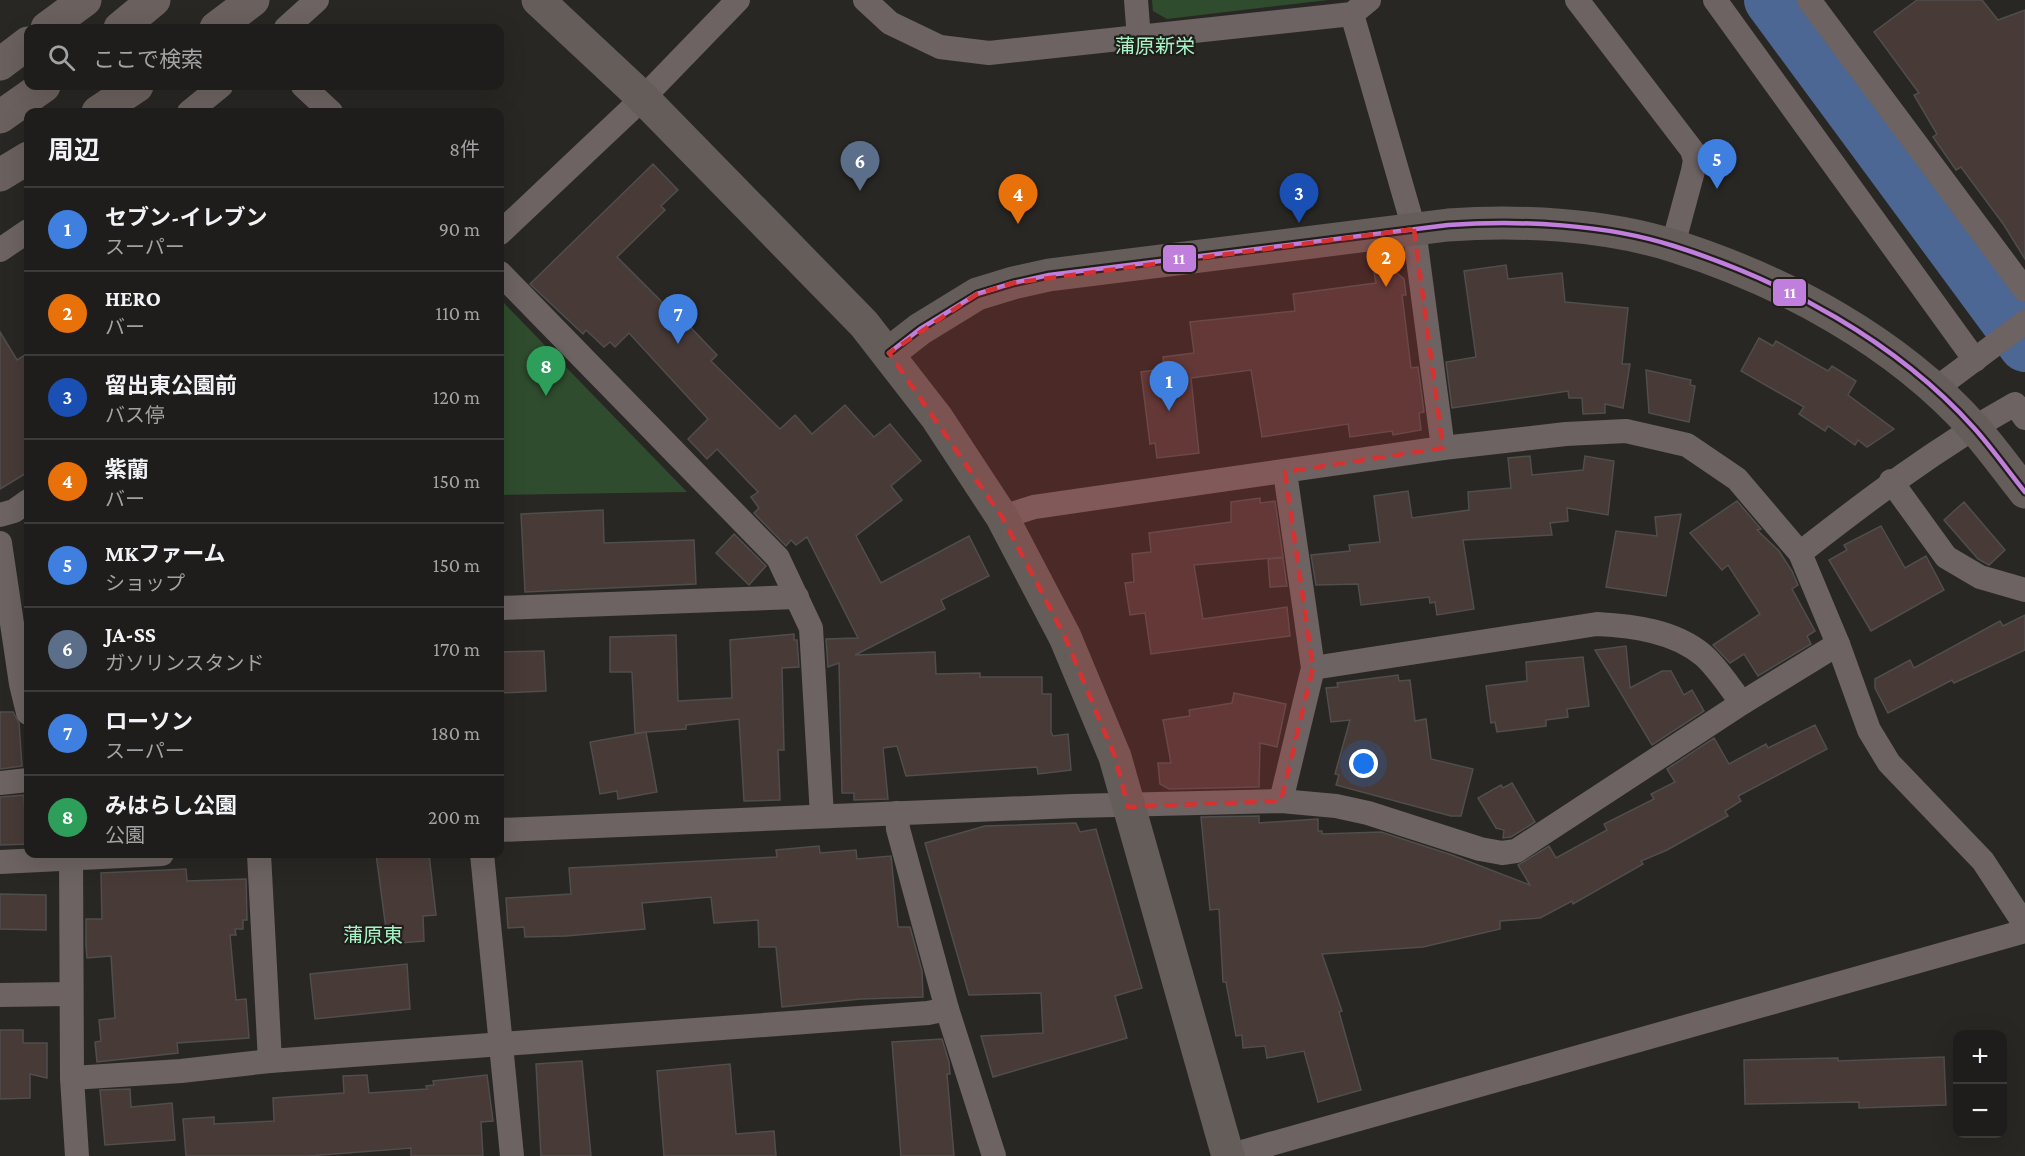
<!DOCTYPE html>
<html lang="ja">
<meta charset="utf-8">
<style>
body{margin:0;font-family:"Crimson Pro","Noto Sans JP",serif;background:#2c2a28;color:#f1f3f6}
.controls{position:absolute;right:18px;bottom:18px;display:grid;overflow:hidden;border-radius:12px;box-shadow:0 6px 24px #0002}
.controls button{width:54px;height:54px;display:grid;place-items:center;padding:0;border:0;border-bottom:2px solid #3c3b3a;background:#1f1d1b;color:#f1f3f6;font:30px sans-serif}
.you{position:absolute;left:1364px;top:764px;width:21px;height:21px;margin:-15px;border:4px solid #fff;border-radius:50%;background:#1a73e8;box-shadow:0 0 0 9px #1a73e833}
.badge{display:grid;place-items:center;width:39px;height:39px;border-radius:50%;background:#ea580c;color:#fff;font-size:20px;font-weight:700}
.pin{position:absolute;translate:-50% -50px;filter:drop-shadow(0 2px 3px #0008)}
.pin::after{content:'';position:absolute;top:32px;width:21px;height:18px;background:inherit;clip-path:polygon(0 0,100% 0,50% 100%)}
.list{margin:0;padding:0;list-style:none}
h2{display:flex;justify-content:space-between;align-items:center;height:78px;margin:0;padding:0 24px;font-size:26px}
h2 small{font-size:20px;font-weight:400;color:#a1a2a3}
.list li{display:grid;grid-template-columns:39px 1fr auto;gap:18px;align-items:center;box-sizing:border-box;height:84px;padding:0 24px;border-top:2px solid #3c3b3a}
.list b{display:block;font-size:22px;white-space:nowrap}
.list p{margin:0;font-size:20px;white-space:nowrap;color:#a1a2a3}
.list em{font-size:20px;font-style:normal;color:#a1a2a3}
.icon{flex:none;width:33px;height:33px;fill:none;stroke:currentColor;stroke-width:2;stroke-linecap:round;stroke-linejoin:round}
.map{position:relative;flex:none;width:2025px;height:1156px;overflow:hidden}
.search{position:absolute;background:#1f1d1b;box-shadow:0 6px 24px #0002;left:24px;top:24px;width:480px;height:66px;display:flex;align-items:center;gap:15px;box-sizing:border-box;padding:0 21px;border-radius:12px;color:#a1a2a3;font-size:22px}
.panel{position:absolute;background:#1f1d1b;box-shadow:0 6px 24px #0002;left:24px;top:108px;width:480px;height:750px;border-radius:12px}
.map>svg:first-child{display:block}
.green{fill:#2f4d2e}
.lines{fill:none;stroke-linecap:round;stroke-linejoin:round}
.river{stroke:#4c6794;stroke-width:52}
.building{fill:#473a37;stroke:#504e4d;stroke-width:1.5}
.street{stroke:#6c6362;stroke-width:24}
.secondary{stroke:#655d5a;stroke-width:33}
.highway{stroke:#6a605e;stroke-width:33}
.bus-1-casing{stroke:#211d1a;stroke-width:9}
.bus-1{stroke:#c07fdc;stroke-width:4.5}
.marked{fill:#d73232;fill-opacity:0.2;stroke:#d73232;stroke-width:4.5;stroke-dasharray:12 8;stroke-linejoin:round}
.labels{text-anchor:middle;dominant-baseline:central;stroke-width:4.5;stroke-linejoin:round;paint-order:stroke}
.quarter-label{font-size:20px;fill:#a6f4c6;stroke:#211d1a}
.line-badge{stroke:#211d1a;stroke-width:2}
.badge-label{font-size:16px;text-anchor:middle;font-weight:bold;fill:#fff}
</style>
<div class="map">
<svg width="2025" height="1156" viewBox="0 0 2025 1156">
<rect width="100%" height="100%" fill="#292724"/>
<!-- green -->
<g class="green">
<path d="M1152,0H1328L1167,19L1153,11Z"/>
<path d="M500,299L687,492L500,495Z"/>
</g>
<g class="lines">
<!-- river -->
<path class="river" d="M1770,0L2025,346"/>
</g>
<!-- building -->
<g class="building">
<path d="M1917,0H1982L1998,20L2025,10V259L2004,225L1961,167L1956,170L1933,137L1937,134L1914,95L1919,93L1874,32Z"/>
<path d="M653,164L678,190L661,206L665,210L617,257L671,311L673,309L717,355L711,361L780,429L795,415L812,434L845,405L874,437L890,424L921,461L891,486L902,500L856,536L881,583L969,536L989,576L941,600L945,609L855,655L935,652L936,674L980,673V677H1042V694H1051V732L1053,736L1068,734L1071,770L1038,774L1037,767L906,776L897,746L883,748L888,799L854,800V793H842L839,663L828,667L826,639L858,638L807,537L796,545L791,540L786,546L754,513L759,508L751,497L758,492L717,449L707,459L688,439L708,419L629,333L615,347L610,342L604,347L586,330L583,334L530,284Z"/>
<path d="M1506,265L1508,279L1562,273L1565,302L1628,308L1622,364H1630L1623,408L1605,404V413L1583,414L1582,398H1569L1568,391L1452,408L1446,362L1476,357L1464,271Z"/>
<path d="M1393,270L1404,279L1406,295H1402L1411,368L1418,367L1424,412L1419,413L1421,430L1393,435L1392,431L1350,437L1348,424L1262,437L1251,370L1191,378L1199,453L1157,458L1155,443L1150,444L1141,372L1164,369L1163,357L1194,353L1190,322L1295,311L1293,294L1376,283L1374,272Z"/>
<path d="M0,332L17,360L28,353V472L0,489Z"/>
<path d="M1759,338L1773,346L1776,341L1828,371L1832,366L1856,381L1848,395L1894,429L1867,447L1858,440L1855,445L1828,426L1825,431L1799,414L1804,407L1741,371Z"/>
<path d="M1646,370L1691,380L1690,385L1695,386L1689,422L1649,413Z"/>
<path d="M1530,456L1532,475L1583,470L1585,456L1614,461L1608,515L1567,508L1568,521L1550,523L1552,535L1463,540L1474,609L1437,615L1435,602L1430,603L1429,597L1361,605L1358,584L1316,585L1311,555L1350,551L1349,545L1380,542L1374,496L1408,491L1412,518L1469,510L1468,492L1511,488L1508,458Z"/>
<path d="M1260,498V503L1275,501L1283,557L1194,565L1203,619L1287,607L1290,636L1151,654L1145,613L1130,615L1125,583L1134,582L1132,554L1151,552L1149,533L1231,522V502Z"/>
<path d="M1737,501L1761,529L1757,530L1779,551L1792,571L1798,585L1792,589L1815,631L1807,636L1811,644L1758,676L1744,654L1730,663L1713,645L1760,614L1728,565L1722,570L1690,533Z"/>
<path d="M1964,502L2005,550L1989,565L1978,559L1944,520Z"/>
<path d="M603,510L604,543L694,540L696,584L525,592L521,514Z"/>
<path d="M1681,514L1666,596L1606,587L1616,531L1657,536L1655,517Z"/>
<path d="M1881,526L1905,568L1926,556L1944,590L1871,631L1829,560L1847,550L1844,545Z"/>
<path d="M734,534L766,566L749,585L716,553Z"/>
<path d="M1283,558L1287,586L1270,587L1268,559Z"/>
<path d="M2025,615V650L1954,683L1952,680L1888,713L1875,688V679L1910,660L1914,668L2000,621L2003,626Z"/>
<path d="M794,634V640H797L799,667L782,668L784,750H778L780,800L744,801L739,719L686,725V729L635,733L632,672H610V637L676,635L678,701L732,698L730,640Z"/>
<path d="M1626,646L1630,688L1662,671H1671L1684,695L1692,690L1704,711L1652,745L1595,650Z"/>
<path d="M544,651L546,691L500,693V652Z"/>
<path d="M1583,657L1589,706L1567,709L1568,717L1546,720V726L1497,732L1495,722L1491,723L1486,686L1527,681L1526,662Z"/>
<path d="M1398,675L1399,681L1410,680L1415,721L1426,719L1431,759L1473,769L1461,816H1451L1336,785L1339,775L1335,774L1350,720L1331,722L1326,688L1338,687L1337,683Z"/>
<path d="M1234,693L1286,704L1277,747L1260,743L1259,787L1169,789L1160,784L1158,763H1171L1163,720L1190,716L1189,710L1232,703Z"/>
<path d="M0,712H13L19,723L22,766L0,769Z"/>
<path d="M1815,725L1827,749L1738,796L1741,801L1725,811L1728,816L1667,850L1641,861L1643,864L1573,904L1572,901L1540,918L1500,921V929L1423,947L1322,954L1342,1011L1339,1012L1361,1090L1318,1102L1304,1051L1267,1058L1265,1046L1243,1048L1242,1035L1236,1036L1226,982H1223L1219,909L1210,910L1201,817L1259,816V823L1318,819V831H1322V834L1381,832L1452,855L1530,885L1518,865L1549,846L1556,858L1607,830L1604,824L1654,799L1651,794L1675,782L1667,769L1714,738L1729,764L1766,744L1768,748Z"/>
<path d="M646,732L657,792L618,799L617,791L600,794L590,742Z"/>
<path d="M1512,783L1535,822L1511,837L1503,838L1504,830L1496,828L1478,798L1501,785L1503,788Z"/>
<path d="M24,795L25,816H28V844L0,845V797Z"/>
<path d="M1076,823L1080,832L1096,829L1142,988L1115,996L1127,1038L993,1077L981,1036L1043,1033L1041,993L969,995L925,843L985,826Z"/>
<path d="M819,846L820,853L856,850L857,859L891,856L898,927H910L922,971L923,997L861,999L782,1007L776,947H759L758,920L714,923L711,897L642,903L645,929L566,936L525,937L524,927L508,928L506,898L571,894L569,868L777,857L776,850Z"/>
<path d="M376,854H429L436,915L423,916L424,941L388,944Z"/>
<path d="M186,869L187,881L246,879L247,920H243V929H235L236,935H230L236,1000L246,999L249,1038L177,1043L178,1053L97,1062L95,1042L101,1041L99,1020L115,1018L111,956L87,958L86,945V919H102L101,873Z"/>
<path d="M0,894L46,895V930L0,929Z"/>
<path d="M407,964L410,1009L315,1019L310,974Z"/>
<path d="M0,1030H23V1043H47V1078L30,1074V1098L0,1099Z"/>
<path d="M942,1039L949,1062L950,1074H947L954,1156H901L892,1042Z"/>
<path d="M1944,1057L1946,1105L1859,1108V1102L1745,1104L1744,1060L1838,1058V1061Z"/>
<path d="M582,1061L591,1156H541L536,1064Z"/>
<path d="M730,1064L736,1134L774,1131L776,1156H664L657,1071Z"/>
<path d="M367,1075L369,1093L427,1089L426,1086L434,1085L433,1081L487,1075L493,1121L481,1122L483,1156H411V1148L308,1156H186L183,1119L214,1117V1124L274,1121L273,1098L344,1093L343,1076Z"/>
<path d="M130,1089L131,1107L172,1103L175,1140L105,1145L100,1090Z"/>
</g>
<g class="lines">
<!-- street -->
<g class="street">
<path d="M865,0L890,23L940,47L989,53L1352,14L1369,0"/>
<path d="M1136,0L1139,39"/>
<path d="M1577,0L1692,150L1695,160L1693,171L1673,245"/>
<path d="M1715,0L1975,360"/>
<path d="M1809,0L2025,290"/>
<path d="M1352,14L1414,229L1443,448"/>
<path d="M286,28L317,0"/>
<path d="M303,86L331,112"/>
<path d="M189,112L221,86"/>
<path d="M500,233L643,98L738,0"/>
<path d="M0,250L28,231"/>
<path d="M500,273L778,558L811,628L822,816"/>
<path d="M1934,390L2025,322"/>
<path d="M1891,481L1946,557L1980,577L2025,590"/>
<path d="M0,515L14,511L28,501"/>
<path d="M1002,517L1034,507L1443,448L1566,434L1626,431L1687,445L1737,479L1800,553L1838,644L1869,730L1889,763L1983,861L2025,925"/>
<path d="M0,543L21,684L28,713"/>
<path d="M1800,553C1869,499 1938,447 2015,404L2025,418"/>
<path d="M500,608L797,597"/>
<path d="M1313,668L1597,624C1634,626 1674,631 1703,655C1718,668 1730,688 1742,703"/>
<path d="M0,783L28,780"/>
<path d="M1281,801L1313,668L1285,472"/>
<path d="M897,813L898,829L947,1009L994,1156"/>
<path d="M500,830L1073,806L1281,801L1336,806L1368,813L1480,849L1502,853L1516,851L1742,703L1838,644"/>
<path d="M71,854L72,1078L77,1156"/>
<path d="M259,854L270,1061"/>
<path d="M482,854L512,1156"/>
<path d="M0,862L162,854"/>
<path d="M0,995L70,994"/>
<path d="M72,1078L181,1071L270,1061L928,1013L947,1009"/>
<path d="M1228,1156L2025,931"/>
</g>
<!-- secondary -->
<g class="secondary">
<path d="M538,0L643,98L864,324L937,418L1002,517L1065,637L1115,757L1228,1156"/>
<path d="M889,353L920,329L977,294L1013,283L1049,275L1448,225C1520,220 1605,224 1674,246C1784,281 1896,341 1974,428C1992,448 2008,471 2025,492"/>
</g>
<!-- highway -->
<g class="highway">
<path d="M47,28L85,0"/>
<path d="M120,28L154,0"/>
<path d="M216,28L253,0"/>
<path d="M0,64L28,43"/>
<path d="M98,112L137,86"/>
<path d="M0,117L44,86"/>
<path d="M0,175L28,158"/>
</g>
<defs>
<path id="bus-1" d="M889,353L920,329L977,294L1013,283L1049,275L1448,225C1520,220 1605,224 1674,246C1784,281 1896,341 1974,428C1992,448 2008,471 2025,492"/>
</defs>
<!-- bus-1 casing -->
<use href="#bus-1" class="bus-1-casing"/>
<!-- bus-1 -->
<use href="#bus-1" class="bus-1"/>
</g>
<!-- marked area -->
<path class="marked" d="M1414,229L1443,448L1285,472L1313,668L1281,801L1128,807L1115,757L1065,637L1002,517L889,353L977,294L1013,283Z"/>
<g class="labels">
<!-- quarter labels -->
<g class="quarter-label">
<text x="1155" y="46">蒲原新栄</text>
<text x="373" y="935">蒲原東</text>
</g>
</g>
<g class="line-badge">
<rect x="1162" y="244" width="35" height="29" rx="6" fill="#c07fdc"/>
<rect x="1772" y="278" width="35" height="29" rx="6" fill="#c07fdc"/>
</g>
<g class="badge-label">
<text x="1179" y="264">11</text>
<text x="1790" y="298">11</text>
</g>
</svg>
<div class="controls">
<button>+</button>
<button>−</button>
</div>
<div class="you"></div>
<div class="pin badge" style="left:1169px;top:411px;background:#3f7fe0">1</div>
<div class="pin badge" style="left:1386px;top:287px;background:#e8710a">2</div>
<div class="pin badge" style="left:1299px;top:223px;background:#1a4fb4">3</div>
<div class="pin badge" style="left:1018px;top:224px;background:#e8710a">4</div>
<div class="pin badge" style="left:1717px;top:189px;background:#3f7fe0">5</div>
<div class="pin badge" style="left:860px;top:191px;background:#5c6f8a">6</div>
<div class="pin badge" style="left:678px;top:344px;background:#3f7fe0">7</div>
<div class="pin badge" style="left:546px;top:396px;background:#2e9e5b">8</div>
<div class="search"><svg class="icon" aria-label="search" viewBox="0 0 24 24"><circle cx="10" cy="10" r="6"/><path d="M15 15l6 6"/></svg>ここで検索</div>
<section class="panel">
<h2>周辺<small>8件</small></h2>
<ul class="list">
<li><span class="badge" style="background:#3f7fe0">1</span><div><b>セブン-イレブン</b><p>スーパー</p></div><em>90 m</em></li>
<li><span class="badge" style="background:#e8710a">2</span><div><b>HERO</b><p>バー</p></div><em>110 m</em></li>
<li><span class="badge" style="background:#1a4fb4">3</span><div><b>留出東公園前</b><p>バス停</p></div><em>120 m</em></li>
<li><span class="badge" style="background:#e8710a">4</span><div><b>紫蘭</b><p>バー</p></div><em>150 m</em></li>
<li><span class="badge" style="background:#3f7fe0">5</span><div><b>MKファーム</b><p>ショップ</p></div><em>150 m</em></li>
<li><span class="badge" style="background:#5c6f8a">6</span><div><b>JA-SS</b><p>ガソリンスタンド</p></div><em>170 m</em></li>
<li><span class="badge" style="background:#3f7fe0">7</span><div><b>ローソン</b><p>スーパー</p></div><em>180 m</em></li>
<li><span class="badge" style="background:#2e9e5b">8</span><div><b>みはらし公園</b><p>公園</p></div><em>200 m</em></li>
</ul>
</section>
</div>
